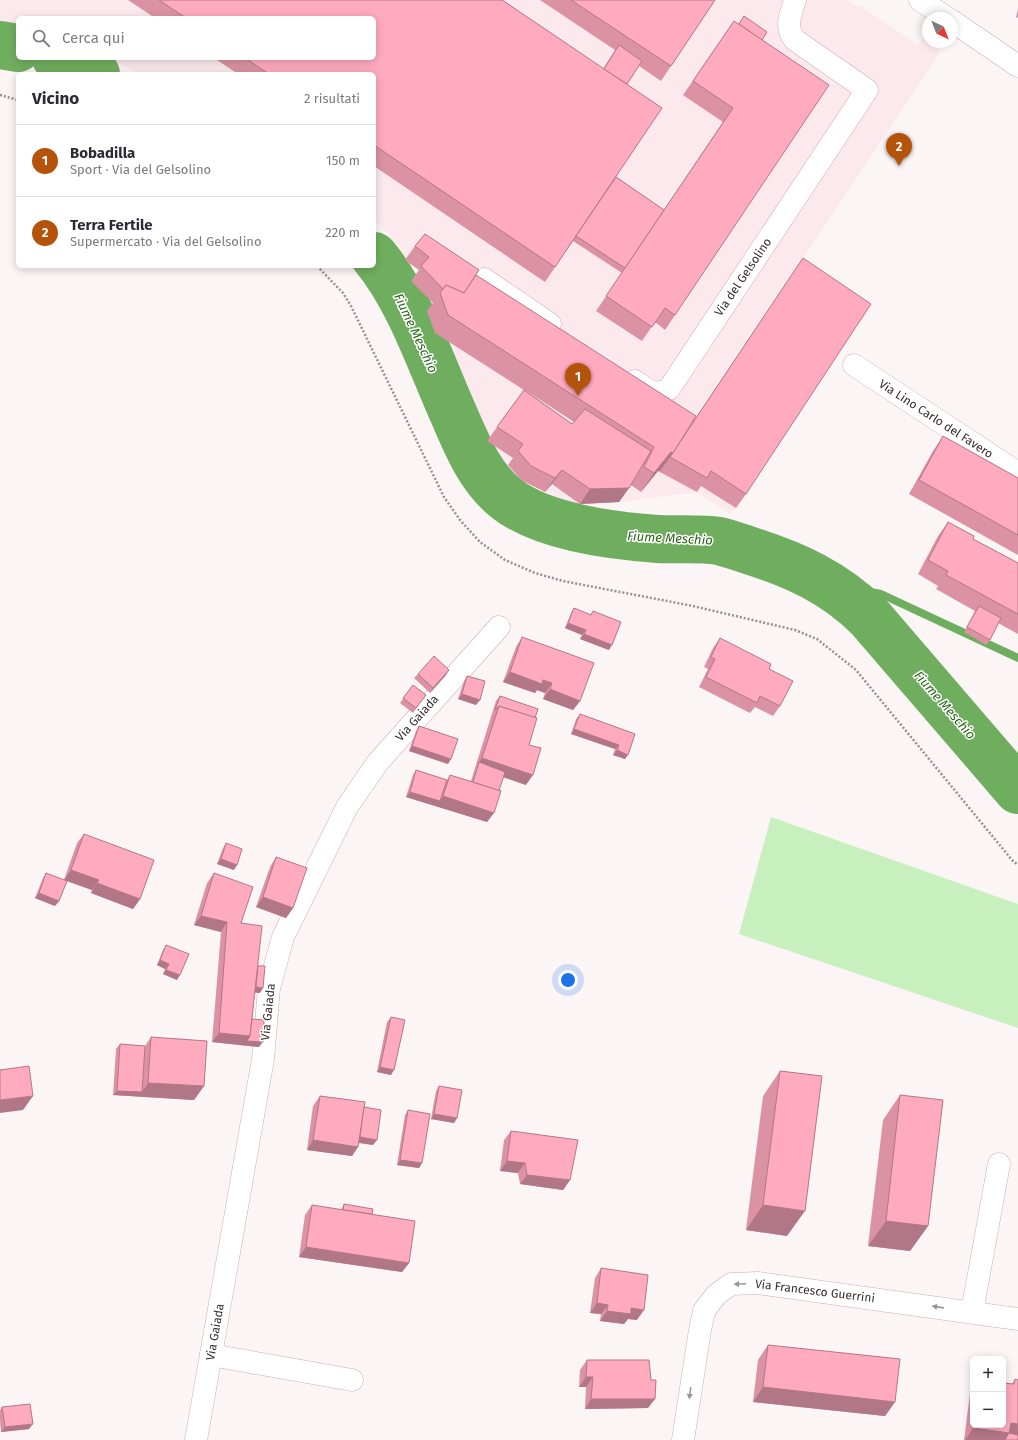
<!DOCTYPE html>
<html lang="it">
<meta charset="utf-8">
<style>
body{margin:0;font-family:"Fira Sans",sans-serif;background:#f2f2f3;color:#2b2b33}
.controls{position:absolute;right:12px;bottom:12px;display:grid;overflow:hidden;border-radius:6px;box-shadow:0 2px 10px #0003}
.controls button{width:36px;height:36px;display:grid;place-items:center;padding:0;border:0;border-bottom:1px solid #e1e1e2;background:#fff;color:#2b2b33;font:20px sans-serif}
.compass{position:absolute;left:922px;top:12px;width:36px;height:36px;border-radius:50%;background:#fff;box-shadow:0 2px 10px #0003;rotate:137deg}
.you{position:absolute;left:568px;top:980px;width:14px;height:14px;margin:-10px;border:3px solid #fff;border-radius:50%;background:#1a73e8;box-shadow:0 0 0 6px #1a73e833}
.badge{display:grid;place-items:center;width:26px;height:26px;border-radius:50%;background:#b45309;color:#fff;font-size:13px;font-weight:700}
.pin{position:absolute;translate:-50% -33px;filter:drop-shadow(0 1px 2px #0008)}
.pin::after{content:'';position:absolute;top:21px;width:14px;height:12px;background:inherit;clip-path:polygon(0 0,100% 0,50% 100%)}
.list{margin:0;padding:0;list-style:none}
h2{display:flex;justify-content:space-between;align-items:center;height:52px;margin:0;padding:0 16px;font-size:17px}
h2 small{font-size:13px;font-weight:400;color:#7c7c81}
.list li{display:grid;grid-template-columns:26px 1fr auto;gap:12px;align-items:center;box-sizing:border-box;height:72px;padding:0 16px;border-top:1px solid #e1e1e2}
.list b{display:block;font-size:15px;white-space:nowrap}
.list p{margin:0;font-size:13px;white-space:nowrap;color:#7c7c81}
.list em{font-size:13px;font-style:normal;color:#7c7c81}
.icon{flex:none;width:22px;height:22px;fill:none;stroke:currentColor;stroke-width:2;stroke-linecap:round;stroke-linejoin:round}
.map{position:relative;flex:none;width:1018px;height:1440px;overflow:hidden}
.search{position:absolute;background:#fff;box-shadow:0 2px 10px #0003;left:16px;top:16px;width:360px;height:44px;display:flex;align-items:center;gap:10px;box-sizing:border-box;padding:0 14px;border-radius:6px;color:#7c7c81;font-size:15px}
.panel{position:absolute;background:#fff;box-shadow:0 2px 10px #0003;left:16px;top:72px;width:360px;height:196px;border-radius:6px}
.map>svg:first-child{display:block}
.built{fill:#fbe9ed}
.green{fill:#c8f0be}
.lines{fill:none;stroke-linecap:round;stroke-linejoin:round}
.stream{stroke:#70ae5f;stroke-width:8}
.river{stroke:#70ae5f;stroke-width:48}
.minor-casing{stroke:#cfacb4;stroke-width:23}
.path{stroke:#998e90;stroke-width:2.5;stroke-dasharray:2 2;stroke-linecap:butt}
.minor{stroke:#fff;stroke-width:22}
.wall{fill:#db92a4;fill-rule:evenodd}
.shaded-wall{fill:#b27786}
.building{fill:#ffaabf;stroke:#b27786}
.oneway{fill:#9c9697}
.labels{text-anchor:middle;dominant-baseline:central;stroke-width:3;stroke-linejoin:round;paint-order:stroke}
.street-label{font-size:12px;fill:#3a2c2f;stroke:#fff}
.water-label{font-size:13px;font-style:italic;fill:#2c6718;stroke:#fff}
</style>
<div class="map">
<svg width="1018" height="1440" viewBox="0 0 1018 1440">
<rect width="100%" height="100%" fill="#fcf5f6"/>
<!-- built -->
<path class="built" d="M0,0H848L858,7L859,5L918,45L923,38L941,51L794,272L736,508L730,514L697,492L619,502L580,504L561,499L521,480L508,465L498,457L487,441L489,438L435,333L411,281L419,271L405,260L399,246L374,219V74H140L107,58H374V18H18V28L0,26Z"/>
<!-- green -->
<path class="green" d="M771,817L1018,904V1028L739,934Z"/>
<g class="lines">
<!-- stream -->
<path class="stream" d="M831,585L881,594L1018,658"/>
<!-- river -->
<g class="river">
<path d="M0,45L18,48"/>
<path d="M56,58L96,74"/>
<path d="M374,256C410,299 431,364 454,415C467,445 480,478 507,499C543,527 614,536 658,539C678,540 699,538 719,541C728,543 738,547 748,550C795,565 834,582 870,618L1018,790"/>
</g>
<defs>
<g id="minor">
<path d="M920,0L947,18"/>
<path d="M952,21L1018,66"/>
<path d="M484,279L550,324"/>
<path d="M854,365L1018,473"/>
<path d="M635,381C648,390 653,397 669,389L867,90L795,40C784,27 791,14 795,0"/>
<path d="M972,1312L999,1164"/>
<path d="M211,1355L352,1380"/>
<path d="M196,1440L263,1059L269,988L283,937L347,807L378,762L499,627"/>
<path d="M683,1440L700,1330L704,1311L716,1295L731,1284L758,1283L1018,1319"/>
</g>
</defs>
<!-- minor casing -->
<use href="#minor" class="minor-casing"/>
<!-- path -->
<g class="path">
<path d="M0,95L18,100"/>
<path d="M317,266L343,293L351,306L444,497L460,520L480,542L505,560L535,573L563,581L693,606L795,630L817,639L856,670L1012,860L1018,865"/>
</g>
<!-- minor -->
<use href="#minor" class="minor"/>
</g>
<!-- wall -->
<g class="wall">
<path d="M128,0H502L603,69L615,50L540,0H715L661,81L639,66L627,84L616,177L664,210L723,122L683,95L734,21L762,40L675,315L665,330L655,322L642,341L596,311L622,273L573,241L545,282L374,166V74H238L214,58H374V18H155Z"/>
<path d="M1018,9V18L1016,17Z"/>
<path d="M425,234L466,289L681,440L803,258L746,494L736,508L701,486L697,492L658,471L641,492L631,485L619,502L580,504L552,484L545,492L521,480L508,465L513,458L487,441L524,390L435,333L427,311L433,303L411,281L419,270L405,260L415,246ZM525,390L574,422L572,424Z"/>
<path d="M943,436L1018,478V555L909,494L933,451Z"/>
<path d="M948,522L973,539L1018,563V634L998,623L990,640L986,645L964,632L975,611L936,589L938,586L918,574L938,536Z"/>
<path d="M574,608L590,615L593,611L609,650L580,639L582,635L565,628L571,613Z"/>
<path d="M522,637L580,701L573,710L543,699L545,693L537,690L535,693L503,682L516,647Z"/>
<path d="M720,638L769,669L780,706L773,716L755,707L750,713L699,687L708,669L704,667L713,648Z"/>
<path d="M418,674L446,675L430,693L414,678Z"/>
<path d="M467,676L476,705L458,699L464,681Z"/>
<path d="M413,685L426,695L413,713L400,703Z"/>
<path d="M500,696L535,718L529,745L526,785L503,777L487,822L406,797L413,775L416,770L447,780L450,775L471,781L496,701Z"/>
<path d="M580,714L635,734L625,759L613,755L615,749L571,734L576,719Z"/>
<path d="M419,726L448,764L409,751L416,731Z"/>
<path d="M84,834L140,899L133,909L91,893L92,890L67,881L59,901L55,906L35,898L43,878L46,873L64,880L77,843Z"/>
<path d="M226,843L234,870L217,864L223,848Z"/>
<path d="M276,857L293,908L286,918L256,907L270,867Z"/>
<path d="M214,873L241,923L258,966L260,993L255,992L252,1019L259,1047L212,1042L221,932L194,925L207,883Z"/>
<path d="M166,945L177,980L163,974L165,969L157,965L163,950Z"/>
<path d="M391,1017V1075L377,1072L387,1022Z"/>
<path d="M151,1037L204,1086L194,1100L113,1095L116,1049L120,1044L145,1046Z"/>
<path d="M780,1071L787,1236L746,1230L763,1096Z"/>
<path d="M439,1086L457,1118L454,1123L431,1119L436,1091Z"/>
<path d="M900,1095L928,1226L910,1251L868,1246L883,1120Z"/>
<path d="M320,1096L364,1107L373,1145L359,1143L352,1156L307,1150L313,1106Z"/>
<path d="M408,1110L422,1163L419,1168L397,1165L405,1115Z"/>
<path d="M511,1131L570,1180L563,1190L520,1184L518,1173L500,1171L504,1140Z"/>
<path d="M344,1204L409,1263L402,1272L299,1257L305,1215L312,1205L341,1210Z"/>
<path d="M601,1268L637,1320L628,1319L624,1324L600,1321L601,1314L590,1313L595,1278Z"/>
<path d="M768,1345L895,1402L885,1416L753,1402L758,1360Z"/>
<path d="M587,1360L651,1380L648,1408L585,1409L586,1387H579L580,1370Z"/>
<path d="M1015,1379L1018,1440H964L970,1394L973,1390V1425H1003L1012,1384Z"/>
<path d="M2,1407L29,1429L1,1432L0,1421V1410Z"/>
</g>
<!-- shaded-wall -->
<g class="shaded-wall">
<path d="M671,452L673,453L660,471H658L641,492L654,473Z"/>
<path d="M562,470L552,484L545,492L555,478Z"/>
<path d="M629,488L619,502L580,504L590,489Z"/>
<path d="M568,623L586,630L582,635L565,628Z"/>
<path d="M584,634L612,645L609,650L580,639Z"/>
<path d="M449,670L446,675L430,693L433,688Z"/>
<path d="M510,672L543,680L552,683L545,693L537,690L535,693L503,682Z"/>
<path d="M550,689L580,701L573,710L543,699Z"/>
<path d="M462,694L480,700L476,705L458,699Z"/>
<path d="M574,729L619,745L615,749L571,734Z"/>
<path d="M412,746L451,759L448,764L409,751Z"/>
<path d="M617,750L628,755L625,759L613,755Z"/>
<path d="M482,758L533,775L526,785L477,768L479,762Z"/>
<path d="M410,792L440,801L443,796L494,813L487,822L406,797Z"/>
<path d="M221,859L237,865L234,870L217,864Z"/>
<path d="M71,870L99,880L92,890L64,880Z"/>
<path d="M97,883L140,899L133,909L91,893Z"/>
<path d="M39,893L59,901L55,906L35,898Z"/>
<path d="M263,897L293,908L286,918L256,907Z"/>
<path d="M201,916L227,922L221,932L194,925Z"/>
<path d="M160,960L169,964L165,969L157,965Z"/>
<path d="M166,970L180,975L177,980L163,974Z"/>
<path d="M253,987L263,988L260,993L249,992Z"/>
<path d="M219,1033L250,1036L263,1042L259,1047L212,1042Z"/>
<path d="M380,1067L394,1070L391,1075L377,1072Z"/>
<path d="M148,1083L204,1086L194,1100L113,1095L117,1091L142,1092Z"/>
<path d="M33,1096L23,1110L0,1113V1100Z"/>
<path d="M434,1114L457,1118L454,1123L431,1119Z"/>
<path d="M357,1137L377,1140L373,1145L354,1142Z"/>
<path d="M313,1140L358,1147L352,1156L307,1150Z"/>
<path d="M400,1160L422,1163L419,1168L397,1165Z"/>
<path d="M507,1161L525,1163L518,1173L500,1171Z"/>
<path d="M527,1175L570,1180L563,1190L520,1184Z"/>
<path d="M763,1205L805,1211L787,1236L746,1230Z"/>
<path d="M886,1221L928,1226L910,1251L868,1246Z"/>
<path d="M306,1247L409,1263L402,1272L299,1257Z"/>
<path d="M597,1303L608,1305L601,1314L590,1313Z"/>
<path d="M631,1308L644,1310L637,1320L628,1319L624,1324L600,1321L607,1311Z"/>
<path d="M586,1377H593L586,1387H579Z"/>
<path d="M763,1387L895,1402L885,1416L753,1402Z"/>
<path d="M591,1399H655L648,1408L585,1409Z"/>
<path d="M1011,1423L1018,1424V1437L1005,1440H965L973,1428Z"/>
<path d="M33,1424L29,1429L1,1432L5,1427Z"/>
</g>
<!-- building -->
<g class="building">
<path d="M159,0H502L662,108L555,267L374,145V74H269L245,58H374V18H186Z"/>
<path d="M571,0H715L671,66Z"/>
<path d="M744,16L767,32L762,40L739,24Z"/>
<path d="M734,21L829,85L675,315L665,308L652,327L606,296L733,108L693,81Z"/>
<path d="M619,45L642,61L627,84L604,69Z"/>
<path d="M616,177L664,210L625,268L576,236Z"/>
<path d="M425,234L479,270L464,293L446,285L443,289L421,266L429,257L415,246Z"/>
<path d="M803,258L871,304L746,494L711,471L707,478L670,457Z"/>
<path d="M476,275L696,416L673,453L671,452L654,473L644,467L654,447L448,315L440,293L446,285L464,293Z"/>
<path d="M524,390L572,424L585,409L651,451L629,488L590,489L562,470L555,478L531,466L518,451L523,444L497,427Z"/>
<path d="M943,436L1018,478V535L919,480Z"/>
<path d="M948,522L974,536L973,539L1018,563V614L946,575L948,571L928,560Z"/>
<path d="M979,606L1001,618L990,640L967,627Z"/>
<path d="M574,608L591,615L593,611L621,622L612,645L584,634L586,630L568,623Z"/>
<path d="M522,637L594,663L580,701L550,689L552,683L543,680L542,684L510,672Z"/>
<path d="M720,638L771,664L769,669L793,681L780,706L760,696L757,703L706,677L715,659L711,657Z"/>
<path d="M434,656L449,670L433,688L418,674Z"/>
<path d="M467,676L485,681L480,700L462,694Z"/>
<path d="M413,685L426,695L416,708L403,698Z"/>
<path d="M500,696L538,709L535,718L499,706L495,710Z"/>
<path d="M499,706L537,718L529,745L541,748L533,775L482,758Z"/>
<path d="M580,714L635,734L628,755L617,750L619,745L574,729Z"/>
<path d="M419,726L458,739L451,759L412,746Z"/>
<path d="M479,762L505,772L499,791L473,782Z"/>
<path d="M416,770L447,780L440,801L410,792Z"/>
<path d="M450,775L501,791L494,813L443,796Z"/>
<path d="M84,834L154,860L140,899L97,883L99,880L71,870Z"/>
<path d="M226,843L242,849L237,865L221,859Z"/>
<path d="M276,857L307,868L293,908L263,897Z"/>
<path d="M46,873L67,881L59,901L39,893Z"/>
<path d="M214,873L253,887L241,923L262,926L250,1036L219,1033L227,922L201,916Z"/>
<path d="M166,945L189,954L180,975L166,970L169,964L160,960Z"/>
<path d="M258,966H265L263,988L256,987Z"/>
<path d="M391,1017L405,1020L394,1070L380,1067Z"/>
<path d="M252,1019L264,1020L263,1042L247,1041L250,1036Z"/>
<path d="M151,1037L207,1041L204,1086L148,1083Z"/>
<path d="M120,1044L145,1046L142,1092L117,1091Z"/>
<path d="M29,1066L33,1096L0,1100V1070Z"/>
<path d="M780,1071L822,1076L805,1211L763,1205Z"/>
<path d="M439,1086L462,1090L457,1118L434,1114Z"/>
<path d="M900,1095L943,1100L928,1226L886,1221Z"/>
<path d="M320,1096L365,1102L358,1147L313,1140Z"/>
<path d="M364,1107L381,1110L377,1140L360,1137Z"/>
<path d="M408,1110L430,1114L422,1163L400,1160Z"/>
<path d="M511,1131L578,1140L570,1180L527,1175L525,1163L507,1161Z"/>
<path d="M344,1204L373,1209L372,1214L343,1210Z"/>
<path d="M312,1205L415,1221L409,1263L306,1247Z"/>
<path d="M601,1268L648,1275L644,1310L631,1308V1314L607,1311L608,1305L597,1303Z"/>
<path d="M768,1345L900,1359L895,1402L763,1387Z"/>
<path d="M587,1360H649L651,1380H656L655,1399H591L593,1377H586Z"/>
<path d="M1015,1379L1018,1380V1424L1011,1423L1009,1433L973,1428L974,1425H1003V1383L1014,1384Z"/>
<path d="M30,1404L33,1424L5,1427L2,1407Z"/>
<path d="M1009,1433L1018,1435V1440H1005Z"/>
</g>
<!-- one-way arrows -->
<defs><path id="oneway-solid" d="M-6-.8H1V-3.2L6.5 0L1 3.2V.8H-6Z"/></defs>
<g class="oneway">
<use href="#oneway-solid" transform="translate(740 1284) rotate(178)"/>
<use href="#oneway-solid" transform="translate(938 1307) rotate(-172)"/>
<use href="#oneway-solid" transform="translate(690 1393) rotate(98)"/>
</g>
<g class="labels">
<!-- street labels -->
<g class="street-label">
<text transform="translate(743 277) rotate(-56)">Via del Gelsolino</text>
<text transform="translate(936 419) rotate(33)">Via Lino Carlo del Favero</text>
<text transform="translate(417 718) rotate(-48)">Via Gaiada</text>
<text transform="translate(268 1012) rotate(-84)">Via Gaiada</text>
<text transform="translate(815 1291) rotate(7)">Via Francesco Guerrini</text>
<text transform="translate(215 1332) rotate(-80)">Via Gaiada</text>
</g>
<!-- water labels -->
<g class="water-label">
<text transform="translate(416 333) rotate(65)">Fiume Meschio</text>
<text transform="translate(670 538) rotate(3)">Fiume Meschio</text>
<text transform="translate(945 705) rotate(49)">Fiume Meschio</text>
</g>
</g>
</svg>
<div class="controls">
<button>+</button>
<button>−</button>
</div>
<svg class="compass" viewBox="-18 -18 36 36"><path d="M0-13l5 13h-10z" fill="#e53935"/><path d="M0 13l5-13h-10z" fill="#7c7c81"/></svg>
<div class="you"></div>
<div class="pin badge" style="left:578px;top:396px">1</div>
<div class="pin badge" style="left:899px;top:166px">2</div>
<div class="search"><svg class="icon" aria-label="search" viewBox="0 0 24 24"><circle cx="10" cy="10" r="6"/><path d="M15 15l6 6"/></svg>Cerca qui</div>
<section class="panel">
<h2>Vicino<small>2 risultati</small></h2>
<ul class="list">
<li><span class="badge">1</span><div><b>Bobadilla</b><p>Sport · Via del Gelsolino</p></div><em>150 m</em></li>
<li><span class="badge">2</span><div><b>Terra Fertile</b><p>Supermercato · Via del Gelsolino</p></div><em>220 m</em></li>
</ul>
</section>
</div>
